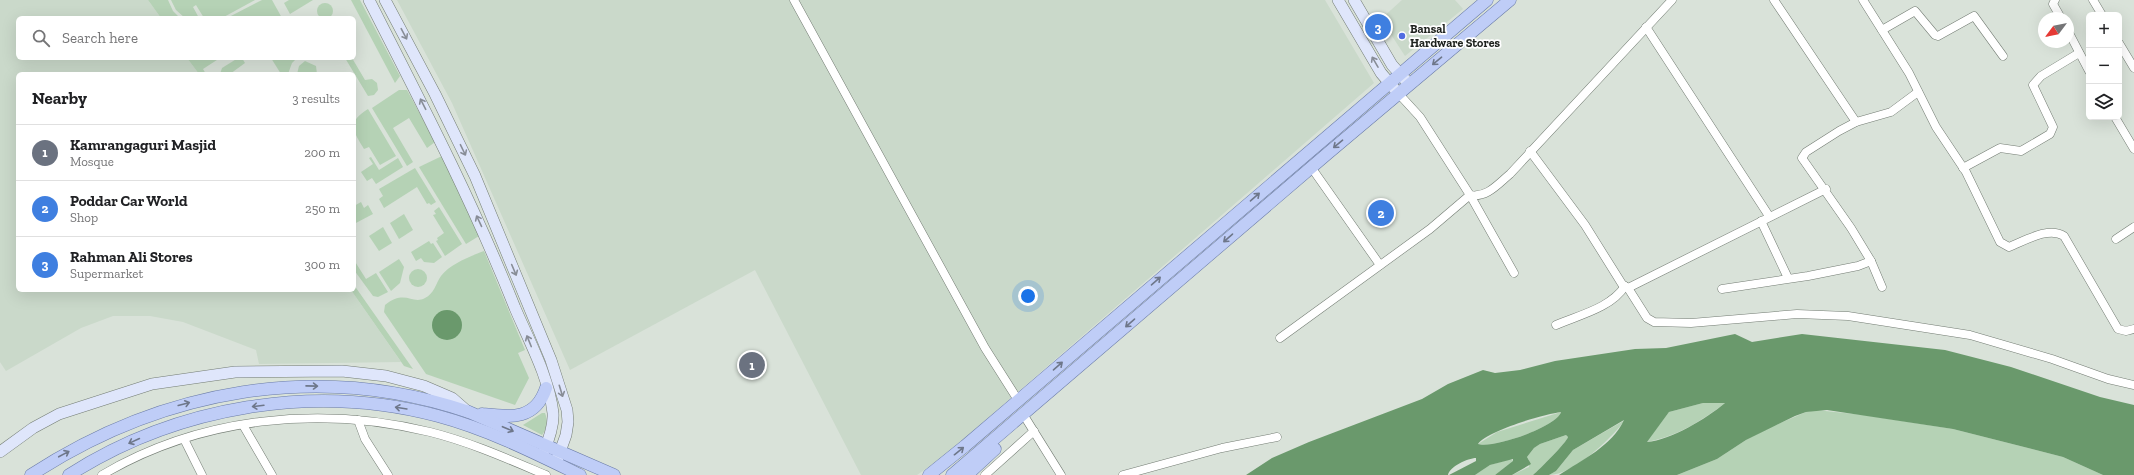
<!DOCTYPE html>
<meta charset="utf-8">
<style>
body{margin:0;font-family:"Zilla Slab",serif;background:#f6f6f6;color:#202124}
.controls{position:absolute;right:12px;top:12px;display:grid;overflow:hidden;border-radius:6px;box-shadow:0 4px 16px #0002}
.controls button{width:36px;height:36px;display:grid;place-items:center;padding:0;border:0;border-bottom:1px solid #e0e0e0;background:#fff;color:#202124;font:20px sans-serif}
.compass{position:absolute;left:2038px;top:12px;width:36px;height:36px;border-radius:50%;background:#fff;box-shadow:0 4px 16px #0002;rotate:238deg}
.you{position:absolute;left:1028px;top:296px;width:14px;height:14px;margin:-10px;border:3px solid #fff;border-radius:50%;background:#1a73e8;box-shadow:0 0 0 6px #1a73e833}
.badge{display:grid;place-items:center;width:26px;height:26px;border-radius:50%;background:#0b8043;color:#fff;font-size:13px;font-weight:700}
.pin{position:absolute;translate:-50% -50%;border:2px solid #fff;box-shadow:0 1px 4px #0006}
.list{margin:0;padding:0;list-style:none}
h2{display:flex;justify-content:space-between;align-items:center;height:52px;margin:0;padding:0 16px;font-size:17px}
h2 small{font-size:13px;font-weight:400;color:#757577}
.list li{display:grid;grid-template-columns:26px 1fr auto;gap:12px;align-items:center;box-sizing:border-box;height:56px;padding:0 16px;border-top:1px solid #e0e0e0}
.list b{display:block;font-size:15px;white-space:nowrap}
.list p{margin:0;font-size:13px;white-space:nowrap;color:#757577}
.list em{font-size:13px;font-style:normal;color:#757577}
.icon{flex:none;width:22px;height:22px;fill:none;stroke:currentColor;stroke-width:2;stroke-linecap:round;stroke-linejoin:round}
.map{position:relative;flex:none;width:2134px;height:475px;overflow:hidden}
.search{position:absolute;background:#fff;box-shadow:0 4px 16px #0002;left:16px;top:16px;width:340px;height:44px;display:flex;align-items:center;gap:10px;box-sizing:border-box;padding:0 14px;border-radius:6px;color:#757577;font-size:15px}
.panel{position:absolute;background:#fff;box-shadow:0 4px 16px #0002;left:16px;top:72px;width:340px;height:220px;border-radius:6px}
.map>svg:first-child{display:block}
.built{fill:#cad9ca}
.green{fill:#b5d2b5}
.water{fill:#6a996c;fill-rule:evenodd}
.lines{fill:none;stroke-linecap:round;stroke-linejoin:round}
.street-casing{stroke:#737c73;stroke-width:9}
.secondary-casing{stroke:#737c73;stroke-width:12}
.primary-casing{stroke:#6a7ba7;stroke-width:13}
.street{stroke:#fff;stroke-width:8}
.secondary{stroke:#dfe6fb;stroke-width:11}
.primary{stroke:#bfcdf7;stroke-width:12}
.oneway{stroke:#888d97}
.oneway2{stroke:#6e778a}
.poi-dot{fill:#516ce1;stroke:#fff;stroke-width:1.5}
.labels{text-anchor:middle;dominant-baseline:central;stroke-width:3.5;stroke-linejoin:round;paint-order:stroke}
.poi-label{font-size:12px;font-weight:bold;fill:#1d211d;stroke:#fff;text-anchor:start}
</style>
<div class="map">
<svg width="2134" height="475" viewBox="0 0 2134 475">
<rect width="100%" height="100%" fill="#d9e2d9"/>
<!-- built -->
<g class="built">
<path d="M0,0H148L161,18H18V58H187L199,74H18V290H351L401,362L259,364L256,350L183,322L150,316H113L81,328L6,371L0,362Z"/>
<path d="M397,0H1325L1374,83L944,456L917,475H861L755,270L570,370L452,103Z"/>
<path d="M1402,0H1455L1463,9L1405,56L1381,19Z"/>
</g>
<!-- green -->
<g class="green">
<path d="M148,0H168L173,11L180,18H161Z"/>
<path d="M171,0H255L222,18H204L196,5L193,7L199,18H185L176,10Z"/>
<path d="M262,0H272L282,18H227Z"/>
<path d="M289,0H313L290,14L284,3Z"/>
<path d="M351,0H360L400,76L395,83Z"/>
<circle cx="325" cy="11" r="8"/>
<path d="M187,58H220L203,69L206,74H199Z"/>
<path d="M238,58H242L245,63L230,74H220L222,68Z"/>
<path d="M271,58H297L292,63L288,74H281Z"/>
<path d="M345,58H352L365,80L372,79L377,83L378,90L374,95L368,96Z"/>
<path d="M305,61L316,66L317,74H297L299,66Z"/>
<path d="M399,90H407L435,142L427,148L409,118L393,128L413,162L407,166L372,108Z"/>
<path d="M368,109L396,156L380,165L369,147L364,149C353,130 346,123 368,109Z"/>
<path d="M442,156L479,236L466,244L419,167Z"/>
<path d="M371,157L379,170L398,158L403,167L376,184L372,178L367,181L361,172L373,164L369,158Z"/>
<path d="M415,168L436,202L431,205L429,203L427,204L417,187L384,208L379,199L383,196L379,189Z"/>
<path d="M361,202L364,208L368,205L373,214L354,224V206Z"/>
<path d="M439,207L462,244L445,256L436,241L438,240L437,238L444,233L433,215L436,214L434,211Z"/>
<path d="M404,214L413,230L399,239L390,223Z"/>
<path d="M383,227L392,243L379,251L369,236Z"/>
<path d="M429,241L431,244L433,243L442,257L434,263L424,262L421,258L416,261L411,252Z"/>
<path d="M484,251L525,350L518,353L529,378L515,405L426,374L384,312L385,305C405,289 412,305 425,298C434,294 436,283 441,276C450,264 471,256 484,251Z"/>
<path d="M399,259L404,267L400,283L391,291L379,272Z"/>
<path d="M354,260L366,279L376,273L388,292L378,297L373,296L354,270Z"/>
<circle cx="418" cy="278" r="9"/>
<path d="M354,285L413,369L404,366L351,290H354Z"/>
<path d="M1703,403H1725C1703,420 1674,438 1646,442L1669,412Z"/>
<path d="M1816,410L1864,415L1953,429L2063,457L2103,475H1677L1717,459L1746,440L1771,427L1806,412Z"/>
<path d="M1561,412C1557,427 1492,449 1478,444L1497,432Z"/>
<path d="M542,413H545C548,420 547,429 542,435L523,425Z"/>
<path d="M1625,420C1611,439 1573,475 1549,475L1556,471L1573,450Z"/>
<path d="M1566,435L1568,437C1567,442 1539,470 1533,475H1512L1529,467V460L1527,457L1534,448L1540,444Z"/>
<path d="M1510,459L1514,461L1495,475H1475L1490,465Z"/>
</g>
<!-- water -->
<g class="water">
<circle cx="447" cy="325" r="15"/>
<path d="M1735,334L1752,342L1802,334L1945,350L2011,367L2100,397L2134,405V475H2103L2063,457L1953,429L1827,410L1806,412L1795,416L1746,440L1717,459L1677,475H1559C1582,460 1612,446 1624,420L1573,450L1556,471L1549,475H1533C1539,470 1567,442 1568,437L1566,435L1540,444L1534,448L1527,457L1531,464L1512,475H1495L1513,461V459L1490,465L1475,475H1449L1476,461V458C1468,458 1449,467 1448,475H1246L1272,458L1309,442L1422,399L1448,384L1483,370L1495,373L1520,370L1555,361L1635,349L1666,348ZM1703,403H1725C1706,419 1671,440 1647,442L1669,412ZM1561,412C1557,427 1492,449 1478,444C1487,431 1544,414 1561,412Z"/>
</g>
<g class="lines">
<defs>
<g id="street">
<path d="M794,0L985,348L1018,400"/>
<path d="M1774,0L1856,122"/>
<path d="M1863,0L1909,73L1936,127L1966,172L2000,242L2009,247C2024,241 2049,226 2064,236L2118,329L2126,331L2134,329"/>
<path d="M2055,0L2053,4L2061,18"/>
<path d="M2093,0L2102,15"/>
<path d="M1646,27L1769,216"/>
<path d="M1882,30L1915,11L1935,35L1938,36L1974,16L2003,56"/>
<path d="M2068,31L2089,71"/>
<path d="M2119,43L2134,68"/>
<path d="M1398,93L1420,117L1470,195C1487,198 1498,184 1510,174L1672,0"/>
<path d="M2115,117L2134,149"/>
<path d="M1530,151L1585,225L1622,284L1628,288L1647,318L1654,322L1691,323L1797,314L1848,316L1970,335L2052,359L2108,379L2134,385"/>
<path d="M1311,167L1380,265"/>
<path d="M1963,168L2000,148L2021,151L2050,134L2053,127L2033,85L2041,76L2079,53"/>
<path d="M1761,221L1788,278"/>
<path d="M2116,239L2134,227"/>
<path d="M1882,287L1871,261L1851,228L1802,158L1806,152L1839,131L1856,122L1891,112L1918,92"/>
<path d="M1628,288L1826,189"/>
<path d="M1722,289L1808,276L1858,266L1871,261"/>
<path d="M1556,325C1579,315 1611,308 1625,286"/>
<path d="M1280,338L1430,229L1470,195L1514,273"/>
<path d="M1023,414L1061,475"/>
<path d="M358,420L365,439L388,475"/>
<path d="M243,425L272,475"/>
<path d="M184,439L202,475"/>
<path d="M102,475C200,417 320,405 430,432C470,442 508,459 546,475"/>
<path d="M985,475L1034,431"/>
<path d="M1123,475L1222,448L1277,437"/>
</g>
<g id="secondary">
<path d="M369,0C421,102 473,202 515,308C529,341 549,377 553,413C554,426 548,442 543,454"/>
<path d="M385,0L435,94L475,176L551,360L567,410L568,422L566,435L556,463"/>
<path d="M1338,0L1381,73L1398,93"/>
<path d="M1354,0L1392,65L1409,84"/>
<path d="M0,452L33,428L59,414L152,384L235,372L342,371L386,376L424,386L452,398L468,412"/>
</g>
<g id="primary">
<path d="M482,414C510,417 535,421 546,388"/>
<path d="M31,475C163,389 318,361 469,412L614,475"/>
<path d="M69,475C177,406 314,383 438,416C487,429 535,453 580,475"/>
<path d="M929,475L965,446L1487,0"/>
<path d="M952,475L1327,154L1510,0"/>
<path d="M967,475L995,449"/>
</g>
</defs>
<!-- street casing -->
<use href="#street" class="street-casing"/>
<!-- secondary casing -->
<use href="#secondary" class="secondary-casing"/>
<!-- primary casing -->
<use href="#primary" class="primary-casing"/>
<!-- street -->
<use href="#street" class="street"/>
<!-- secondary -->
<use href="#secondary" class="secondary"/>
<!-- primary -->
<use href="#primary" class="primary"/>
</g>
<!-- one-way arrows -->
<defs><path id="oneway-shaft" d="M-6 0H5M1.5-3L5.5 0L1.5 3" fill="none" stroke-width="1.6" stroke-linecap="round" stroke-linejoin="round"/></defs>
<g class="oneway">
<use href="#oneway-shaft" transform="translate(404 34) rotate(62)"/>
<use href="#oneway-shaft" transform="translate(1375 62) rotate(-120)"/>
<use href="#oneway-shaft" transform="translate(423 104) rotate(-117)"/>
<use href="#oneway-shaft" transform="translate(463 150) rotate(64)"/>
<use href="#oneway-shaft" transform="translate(479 221) rotate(-115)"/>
<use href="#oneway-shaft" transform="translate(514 270) rotate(67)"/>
<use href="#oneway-shaft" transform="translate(529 341) rotate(-112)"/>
<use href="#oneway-shaft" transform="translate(561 391) rotate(73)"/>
</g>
<g class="oneway2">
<use href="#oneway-shaft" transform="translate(1437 61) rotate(140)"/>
<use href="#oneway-shaft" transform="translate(1338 144) rotate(140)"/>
<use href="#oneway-shaft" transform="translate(1255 197) rotate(-41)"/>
<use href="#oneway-shaft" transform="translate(1228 238) rotate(139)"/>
<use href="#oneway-shaft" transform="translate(1156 281) rotate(-41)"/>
<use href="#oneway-shaft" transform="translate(1130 323) rotate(139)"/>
<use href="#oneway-shaft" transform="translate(1058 366) rotate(-41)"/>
<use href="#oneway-shaft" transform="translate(312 386) rotate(1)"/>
<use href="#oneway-shaft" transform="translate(184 404) rotate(-15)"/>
<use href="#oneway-shaft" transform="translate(258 406) rotate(173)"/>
<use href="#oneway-shaft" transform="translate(401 408) rotate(-171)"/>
<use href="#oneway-shaft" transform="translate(508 429) rotate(23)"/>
<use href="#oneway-shaft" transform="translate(134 441) rotate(155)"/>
<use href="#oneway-shaft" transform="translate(959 451) rotate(-39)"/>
<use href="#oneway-shaft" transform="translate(64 454) rotate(-28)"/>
</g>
<!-- markers -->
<circle class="poi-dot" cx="1402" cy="36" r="4"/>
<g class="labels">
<!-- poi labels -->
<g class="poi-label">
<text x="1410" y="29">Bansal<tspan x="1410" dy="14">Hardware Stores</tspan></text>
</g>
</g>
</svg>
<div class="controls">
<button>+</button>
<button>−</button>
<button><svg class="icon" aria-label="layers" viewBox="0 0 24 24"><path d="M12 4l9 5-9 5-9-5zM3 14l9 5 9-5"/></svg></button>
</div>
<svg class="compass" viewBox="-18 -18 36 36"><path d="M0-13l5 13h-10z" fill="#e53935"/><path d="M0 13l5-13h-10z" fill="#757577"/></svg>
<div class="you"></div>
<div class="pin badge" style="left:752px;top:365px;background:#6b7280">1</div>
<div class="pin badge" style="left:1381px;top:213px;background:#3f7fe0">2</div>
<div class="pin badge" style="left:1378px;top:27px;background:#3f7fe0">3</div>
<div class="search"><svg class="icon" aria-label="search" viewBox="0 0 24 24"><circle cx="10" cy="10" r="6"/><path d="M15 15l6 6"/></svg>Search here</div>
<section class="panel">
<h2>Nearby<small>3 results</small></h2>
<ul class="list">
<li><span class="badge" style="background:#6b7280">1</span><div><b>Kamrangaguri Masjid</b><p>Mosque</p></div><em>200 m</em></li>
<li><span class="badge" style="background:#3f7fe0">2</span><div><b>Poddar Car World</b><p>Shop</p></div><em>250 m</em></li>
<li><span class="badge" style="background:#3f7fe0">3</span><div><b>Rahman Ali Stores</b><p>Supermarket</p></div><em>300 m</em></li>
</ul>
</section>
</div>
